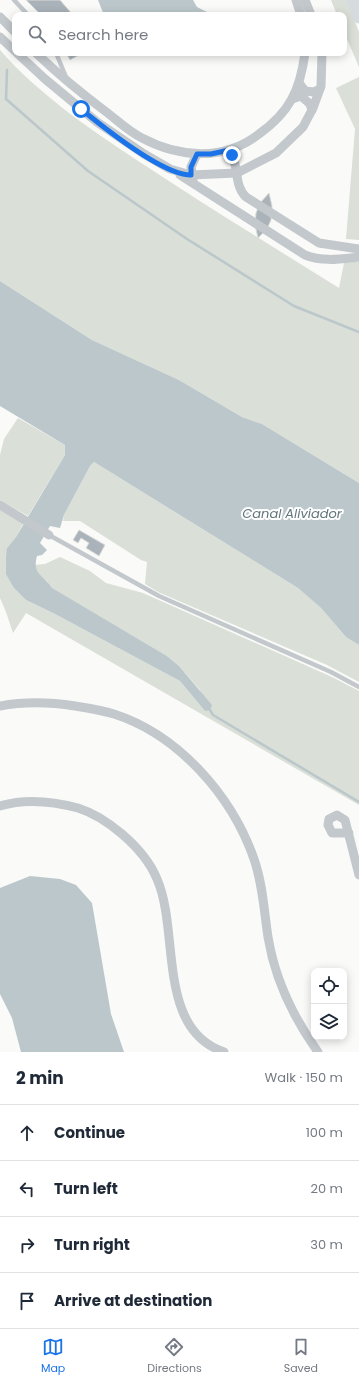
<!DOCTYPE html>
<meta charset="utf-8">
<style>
body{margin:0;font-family:Poppins,sans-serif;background:#f2f2f3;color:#1f2937}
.controls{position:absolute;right:12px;bottom:12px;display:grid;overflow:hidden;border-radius:8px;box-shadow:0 2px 10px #0003}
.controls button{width:36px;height:36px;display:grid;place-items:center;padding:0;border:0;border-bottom:1px solid #e0e1e3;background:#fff;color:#1f2937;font:20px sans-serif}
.stop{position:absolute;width:12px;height:12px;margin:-9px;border:3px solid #1a73e8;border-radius:50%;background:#fff}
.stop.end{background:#1a73e8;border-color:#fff;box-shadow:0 1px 4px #0008}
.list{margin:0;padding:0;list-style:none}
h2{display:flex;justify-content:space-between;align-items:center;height:52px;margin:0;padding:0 16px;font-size:17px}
h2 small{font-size:13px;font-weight:400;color:#747a83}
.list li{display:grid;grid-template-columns:26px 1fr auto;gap:12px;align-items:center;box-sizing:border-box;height:56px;padding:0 16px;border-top:1px solid #e0e1e3}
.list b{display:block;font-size:15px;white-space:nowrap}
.list em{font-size:13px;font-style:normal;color:#747a83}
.icon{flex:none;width:22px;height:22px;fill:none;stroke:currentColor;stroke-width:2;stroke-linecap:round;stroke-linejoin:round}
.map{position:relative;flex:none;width:359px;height:1052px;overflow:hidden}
.search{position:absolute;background:#fff;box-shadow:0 2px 10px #0003;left:12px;right:12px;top:12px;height:44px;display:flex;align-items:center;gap:10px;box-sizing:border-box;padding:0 14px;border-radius:8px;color:#747a83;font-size:15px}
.sheet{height:276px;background:#fff}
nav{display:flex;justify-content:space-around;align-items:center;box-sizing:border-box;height:56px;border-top:1px solid #e0e1e3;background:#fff;font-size:11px;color:#747a83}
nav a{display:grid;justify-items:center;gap:2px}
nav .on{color:#1a73e8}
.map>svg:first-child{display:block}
.green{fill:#dadfd7}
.water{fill:#bbc7cb}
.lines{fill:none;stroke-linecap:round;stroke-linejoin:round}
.stream{stroke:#bbc7cb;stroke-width:2.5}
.building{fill:#aab3b9;stroke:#dcdcda}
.service{stroke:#c3c8cc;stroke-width:4.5}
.minor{stroke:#c3c8cc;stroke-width:9}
.secondary{stroke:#d6dbdf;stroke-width:13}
.route{stroke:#1a73e8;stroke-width:5}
.labels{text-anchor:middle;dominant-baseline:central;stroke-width:4;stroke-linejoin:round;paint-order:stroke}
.water-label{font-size:13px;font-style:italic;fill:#60757c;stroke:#fff}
</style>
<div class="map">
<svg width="359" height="1052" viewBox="0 0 359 1052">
<rect width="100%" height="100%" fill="#fafaf8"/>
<!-- green -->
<g class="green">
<path d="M331,0H347L359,32V67L344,32V15H337Z"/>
<path d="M0,50C40,96 98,135 149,168C211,209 275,248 339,288L344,263L359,261V483L262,424L242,417L179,380L92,340L0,281Z"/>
<path d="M359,77V240L346,239L355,129L336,88Z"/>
<path d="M18,418L65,445V455L28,516L0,500V455L4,439Z"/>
<path d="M94,462L298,588L321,608L346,637L359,645V682L327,665L158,592L145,584L147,562L141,560L80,521H63L64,515L90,466Z"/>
<path d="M0,510L23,524L16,537L7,548L14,588L26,600L55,614L180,681L205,711L200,690L179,666L167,656L51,588L47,581L39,575L34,565L45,564L60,557L90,571L106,583L143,593L332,677L359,691V805L26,613L13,633L6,612L0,598Z"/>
</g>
<!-- water -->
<g class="water">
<path d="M98,0H193L197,7L209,13L208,15H104Z"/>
<path d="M0,281L92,340L179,380L242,417L262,424L359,483V645L346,637L321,608L298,588L94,462L90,466L64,515L60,528L50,526L40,543L47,550L42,555L37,556C32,575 43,574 52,588L167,656L179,666L212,705L210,710L205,711L180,681L55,614L26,600L14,588L6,574V557L7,548L16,537L65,455V445L0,406Z"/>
<path d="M30,876L60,879L76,885L92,903L111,1014L124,1052H21L12,1018L0,994V888Z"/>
</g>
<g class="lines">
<!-- stream -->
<g class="stream">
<path d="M7,70L6,99L88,171L187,239L294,306L359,332"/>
<path d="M210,710L213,715L359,802"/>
</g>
</g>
<!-- building -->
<g class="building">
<path d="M26,0H60L73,15H41Z"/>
<path d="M66,53H81V54L70,60Z"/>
<path d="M269,193L272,206L271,220L267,229L258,238L255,225L256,213L260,203Z"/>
<path d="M79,530L105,545L99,556L86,548L89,543L81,538L78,543L73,540Z"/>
</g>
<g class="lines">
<!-- service -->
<g class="service">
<path d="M14,0L28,15"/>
<path d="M56,53L66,77"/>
<path d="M49,535L159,596L331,672L359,687"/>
</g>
<!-- minor -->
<g class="minor">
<path d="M296,0L301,15"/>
<path d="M305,0L311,15"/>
<path d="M0,17L15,32"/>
<path d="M0,37L15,51"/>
<path d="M17,53L45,79L97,122L144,154L170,169L191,175L237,173L276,153L303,127L313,108L321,86L322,53"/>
<path d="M36,53C58,74 81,93 105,111C117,120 129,132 142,138C180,158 224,161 259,134C290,112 300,90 305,53"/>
<path d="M299,83L305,91L314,92L320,89"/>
<path d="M292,99L301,96L310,104L312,110"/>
<path d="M229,150C240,164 233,185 246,197L319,243L359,249"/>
<path d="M180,175L305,255C323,262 340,259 359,257"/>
<path d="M193,180L191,167L197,154"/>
<path d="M0,505L49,535"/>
<path d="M0,706C26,701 50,702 75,706C88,708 101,710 114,714C179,735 232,796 254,859C263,885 264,911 268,937C275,980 293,1017 318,1052"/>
<path d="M0,806C26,798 52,801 78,808C94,813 109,823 122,834C136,846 150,862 157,879C180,931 156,1029 224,1052"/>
<path d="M349,833H332L328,825L329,819L337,815L345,820L359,875"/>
</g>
<!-- secondary -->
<path class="secondary" d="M353,0L359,17"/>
</g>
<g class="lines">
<!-- route -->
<path class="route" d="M81,109C103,127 163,175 191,175V167L197,154H211L229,150L232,155"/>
</g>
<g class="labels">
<!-- water labels -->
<g class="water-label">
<text x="292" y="513">Canal Aliviador</text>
</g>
</g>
</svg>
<div class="controls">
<button><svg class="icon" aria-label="locate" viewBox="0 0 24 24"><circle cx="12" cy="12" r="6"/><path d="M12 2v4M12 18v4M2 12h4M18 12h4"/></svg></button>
<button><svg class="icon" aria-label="layers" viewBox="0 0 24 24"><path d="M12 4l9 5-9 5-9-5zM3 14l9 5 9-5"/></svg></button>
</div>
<div class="stop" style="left:81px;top:109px"></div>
<div class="stop end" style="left:232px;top:155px"></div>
<div class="search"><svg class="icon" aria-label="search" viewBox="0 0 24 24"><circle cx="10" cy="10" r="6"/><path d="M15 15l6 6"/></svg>Search here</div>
</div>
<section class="sheet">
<h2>2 min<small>Walk · 150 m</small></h2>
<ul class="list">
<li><svg class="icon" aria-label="ahead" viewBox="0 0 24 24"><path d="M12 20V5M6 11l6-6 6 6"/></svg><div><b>Continue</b></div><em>100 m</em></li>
<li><svg class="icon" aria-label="left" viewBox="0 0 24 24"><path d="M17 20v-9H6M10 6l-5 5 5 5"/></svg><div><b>Turn left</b></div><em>20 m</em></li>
<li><svg class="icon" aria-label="right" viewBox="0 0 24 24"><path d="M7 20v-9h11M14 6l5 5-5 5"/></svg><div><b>Turn right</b></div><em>30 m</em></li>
<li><svg class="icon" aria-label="arrive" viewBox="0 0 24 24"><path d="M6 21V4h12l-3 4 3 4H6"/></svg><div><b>Arrive at destination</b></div></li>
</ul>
</section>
<nav>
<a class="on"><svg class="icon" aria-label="map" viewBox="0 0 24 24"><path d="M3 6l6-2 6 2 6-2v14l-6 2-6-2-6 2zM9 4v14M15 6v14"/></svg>Map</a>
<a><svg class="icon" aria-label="directions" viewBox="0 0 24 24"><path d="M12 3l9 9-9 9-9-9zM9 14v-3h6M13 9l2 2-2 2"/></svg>Directions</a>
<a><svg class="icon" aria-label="saved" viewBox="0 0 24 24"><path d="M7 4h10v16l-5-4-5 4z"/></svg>Saved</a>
</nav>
